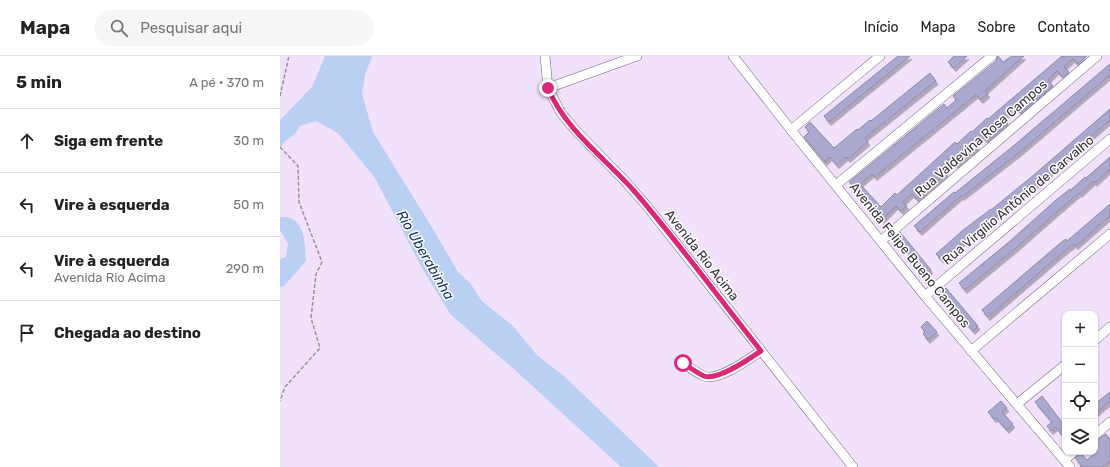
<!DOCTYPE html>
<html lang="pt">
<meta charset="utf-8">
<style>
body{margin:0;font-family:Rubik,sans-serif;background:#f6f6f6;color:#222}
.controls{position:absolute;right:12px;bottom:12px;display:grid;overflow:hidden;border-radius:8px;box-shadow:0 1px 3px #0004}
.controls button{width:36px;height:36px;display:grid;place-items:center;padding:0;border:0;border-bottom:1px solid #e0e0e0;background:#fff;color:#222;font:20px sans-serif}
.stop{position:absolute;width:12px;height:12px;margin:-9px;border:3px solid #db2777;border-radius:50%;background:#fff}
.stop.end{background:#db2777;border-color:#fff;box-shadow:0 1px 4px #0008}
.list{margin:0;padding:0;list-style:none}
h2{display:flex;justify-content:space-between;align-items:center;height:52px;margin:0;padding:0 16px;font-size:17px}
h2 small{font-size:13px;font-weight:400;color:#767676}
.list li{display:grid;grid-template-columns:26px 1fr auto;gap:12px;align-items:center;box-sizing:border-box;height:64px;padding:0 16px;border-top:1px solid #e0e0e0}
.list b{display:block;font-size:15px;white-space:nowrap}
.list p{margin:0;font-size:13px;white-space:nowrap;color:#767676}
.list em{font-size:13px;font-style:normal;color:#767676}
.icon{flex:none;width:22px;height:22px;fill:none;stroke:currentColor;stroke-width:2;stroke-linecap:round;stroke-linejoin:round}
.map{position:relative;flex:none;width:830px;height:411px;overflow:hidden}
header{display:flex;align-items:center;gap:24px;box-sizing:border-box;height:56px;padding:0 20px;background:#fff;border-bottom:1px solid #e0e0e0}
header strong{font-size:19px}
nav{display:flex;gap:22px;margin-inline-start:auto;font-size:14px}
.search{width:280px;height:36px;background:#f6f6f6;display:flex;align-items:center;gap:10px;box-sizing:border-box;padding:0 14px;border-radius:22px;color:#767676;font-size:15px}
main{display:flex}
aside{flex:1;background:#fff}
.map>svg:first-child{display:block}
.water{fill:#bad0f3}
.building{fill:#aaa8cf;stroke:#8b8aa5;filter:url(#shadow)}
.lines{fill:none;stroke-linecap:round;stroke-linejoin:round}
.minor-casing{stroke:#73647b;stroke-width:10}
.path{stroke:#998d9f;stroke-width:1.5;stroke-dasharray:4 2;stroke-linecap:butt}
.minor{stroke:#fff;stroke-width:9}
.route{stroke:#db2777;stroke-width:5}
.labels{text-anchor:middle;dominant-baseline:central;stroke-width:3;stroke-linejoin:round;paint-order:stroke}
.street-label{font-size:13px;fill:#342d37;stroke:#fff}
.water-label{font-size:14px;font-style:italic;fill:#16325e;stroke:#fff}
</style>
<header>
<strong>Mapa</strong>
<div class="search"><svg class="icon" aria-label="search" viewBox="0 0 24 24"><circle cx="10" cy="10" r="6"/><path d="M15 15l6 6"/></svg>Pesquisar aqui</div>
<nav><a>Início</a><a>Mapa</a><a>Sobre</a><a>Contato</a></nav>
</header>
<main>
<aside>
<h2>5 min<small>A pé · 370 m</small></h2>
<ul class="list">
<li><svg class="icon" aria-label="ahead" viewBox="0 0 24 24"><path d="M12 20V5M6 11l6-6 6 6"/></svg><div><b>Siga em frente</b></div><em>30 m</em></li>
<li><svg class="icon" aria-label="left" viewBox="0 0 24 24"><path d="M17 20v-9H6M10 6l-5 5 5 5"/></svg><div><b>Vire à esquerda</b></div><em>50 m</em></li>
<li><svg class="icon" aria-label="left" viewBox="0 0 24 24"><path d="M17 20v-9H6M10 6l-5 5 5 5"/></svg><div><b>Vire à esquerda</b><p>Avenida Rio Acima</p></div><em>290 m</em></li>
<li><svg class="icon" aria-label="arrive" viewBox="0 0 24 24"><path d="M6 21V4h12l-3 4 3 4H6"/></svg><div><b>Chegada ao destino</b></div></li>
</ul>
</aside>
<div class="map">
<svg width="830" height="411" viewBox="0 0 830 411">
<defs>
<filter id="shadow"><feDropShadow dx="2" dy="3.5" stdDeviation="0" flood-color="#0004"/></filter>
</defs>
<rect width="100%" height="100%" fill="#f2e1fb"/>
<!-- water -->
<g class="water">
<path d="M45,0H92L85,19L82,38L93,76L153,173L178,216L190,227L202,245L233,270L257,299L285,321L379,411H341L236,315L171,259L143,214L95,122L58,77L36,65L20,70L15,78L4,86L0,92V64L32,31Z"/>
<path d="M0,161C3,161 7,161 10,162C26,168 25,191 26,205L4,230L0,231V203L6,201L8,188L0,174Z"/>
</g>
<!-- building -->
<g class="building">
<path d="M618,0H630L549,66L544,60Z"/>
<path d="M674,0H687L674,12L668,6Z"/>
<path d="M718,0L723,6L732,0H744L705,35L708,38L701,44L696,39L595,121L592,118L580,128L601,151L615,137L617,139L675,86L677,88L691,75L692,76L707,62L708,63L782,0H807L798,8L793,3L784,11L789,16L783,21L777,15L768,24L773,30L754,46L741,57L735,51L723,62L728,68L707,85L701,79L693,86L698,92L692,98L690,96L676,109L670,103L661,111L667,117L637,143L632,138L623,146L627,150L621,155L616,150L602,164L569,126L664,48L667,52L676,44L673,40L716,5Z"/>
<path d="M830,8V19L740,96L682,141L681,140L640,176L634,170L641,164L674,136L675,137L732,91Z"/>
<path d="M650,17L656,25L585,82L588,86L568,103L566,101L557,109L550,101L545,106L524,81L529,76L525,71L530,66L554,92L577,73L578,74L590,64L591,65Z"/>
<path d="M830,53V64L764,122L706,169L705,168L689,181L662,204L656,198L682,175L711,153V154L755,118Z"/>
<path d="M830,101V113L815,127L814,125L800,138L799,137L785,149L736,192L685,234L679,227L729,186L776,144L790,133L791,134L805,121L806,122Z"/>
<path d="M830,148V160L796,190L794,188L786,194L708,261L702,254L778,189L786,183L787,185Z"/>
<path d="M620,176L651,214L646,219L615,181Z"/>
<path d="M666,232L698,270L693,275L660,236Z"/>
<path d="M647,265L657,276L648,284L643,278L645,276L641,271Z"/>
<path d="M830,336V345L815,358V348Z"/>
<path d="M762,340L785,370V383L776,371L771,375L767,370L772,366L755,346Z"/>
<path d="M721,345L727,352L722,356L733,368L727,374L716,362L714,363L708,356Z"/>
<path d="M826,378L830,383V405L823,411H800L802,410L795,402L801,397L807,404L815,397V385Z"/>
</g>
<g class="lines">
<defs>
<g id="minor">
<path d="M265,0L268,32L281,57L297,76L344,124L366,149L573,411"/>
<path d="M453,0L511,74L645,240L790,411"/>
<path d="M268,32L357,0"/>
<path d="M511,74L600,0"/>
<path d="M556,129L712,0"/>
<path d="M601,185L817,0"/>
<path d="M645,240L830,83"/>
<path d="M815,284L830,271"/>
<path d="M691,295L830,178"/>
<path d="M403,307C409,311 417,317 424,320C438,326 469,303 481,295"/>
<path d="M737,348L785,309"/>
<path d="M815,379L830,366"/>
<path d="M784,404L794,396"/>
</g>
</defs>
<!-- minor casing -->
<use href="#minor" class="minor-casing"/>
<!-- path -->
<g class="path">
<path d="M0,40L9,0"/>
<path d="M0,91L18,110L19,146L42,206L36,218L31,262L40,292L5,331L0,345"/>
</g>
<!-- minor -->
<use href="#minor" class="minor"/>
</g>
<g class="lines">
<!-- route -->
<path class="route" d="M268,32C285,74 326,103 355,136C399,187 439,242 481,295C469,303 438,325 424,320C417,317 409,311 403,307"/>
</g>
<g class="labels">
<!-- street labels -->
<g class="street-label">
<text transform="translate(701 82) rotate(-41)">Rua Valdevina Rosa Campos</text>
<text transform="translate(738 144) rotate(-40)">Rua Virgílio Antônio de Carvalho</text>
<text transform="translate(422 199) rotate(52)">Avenida Rio Acima</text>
<text transform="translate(630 199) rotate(51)">Avenida Felipe Bueno Campos</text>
</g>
<!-- water labels -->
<g class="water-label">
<text transform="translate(145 199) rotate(60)">Rio Uberabinha</text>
</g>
</g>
</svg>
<div class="controls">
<button>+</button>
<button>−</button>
<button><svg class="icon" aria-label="locate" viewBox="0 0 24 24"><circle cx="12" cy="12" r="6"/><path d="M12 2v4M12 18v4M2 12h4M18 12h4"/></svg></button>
<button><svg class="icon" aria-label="layers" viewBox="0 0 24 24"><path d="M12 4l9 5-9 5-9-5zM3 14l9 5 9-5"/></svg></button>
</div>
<div class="stop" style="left:403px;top:307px"></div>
<div class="stop end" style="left:268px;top:32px"></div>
</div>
</main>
